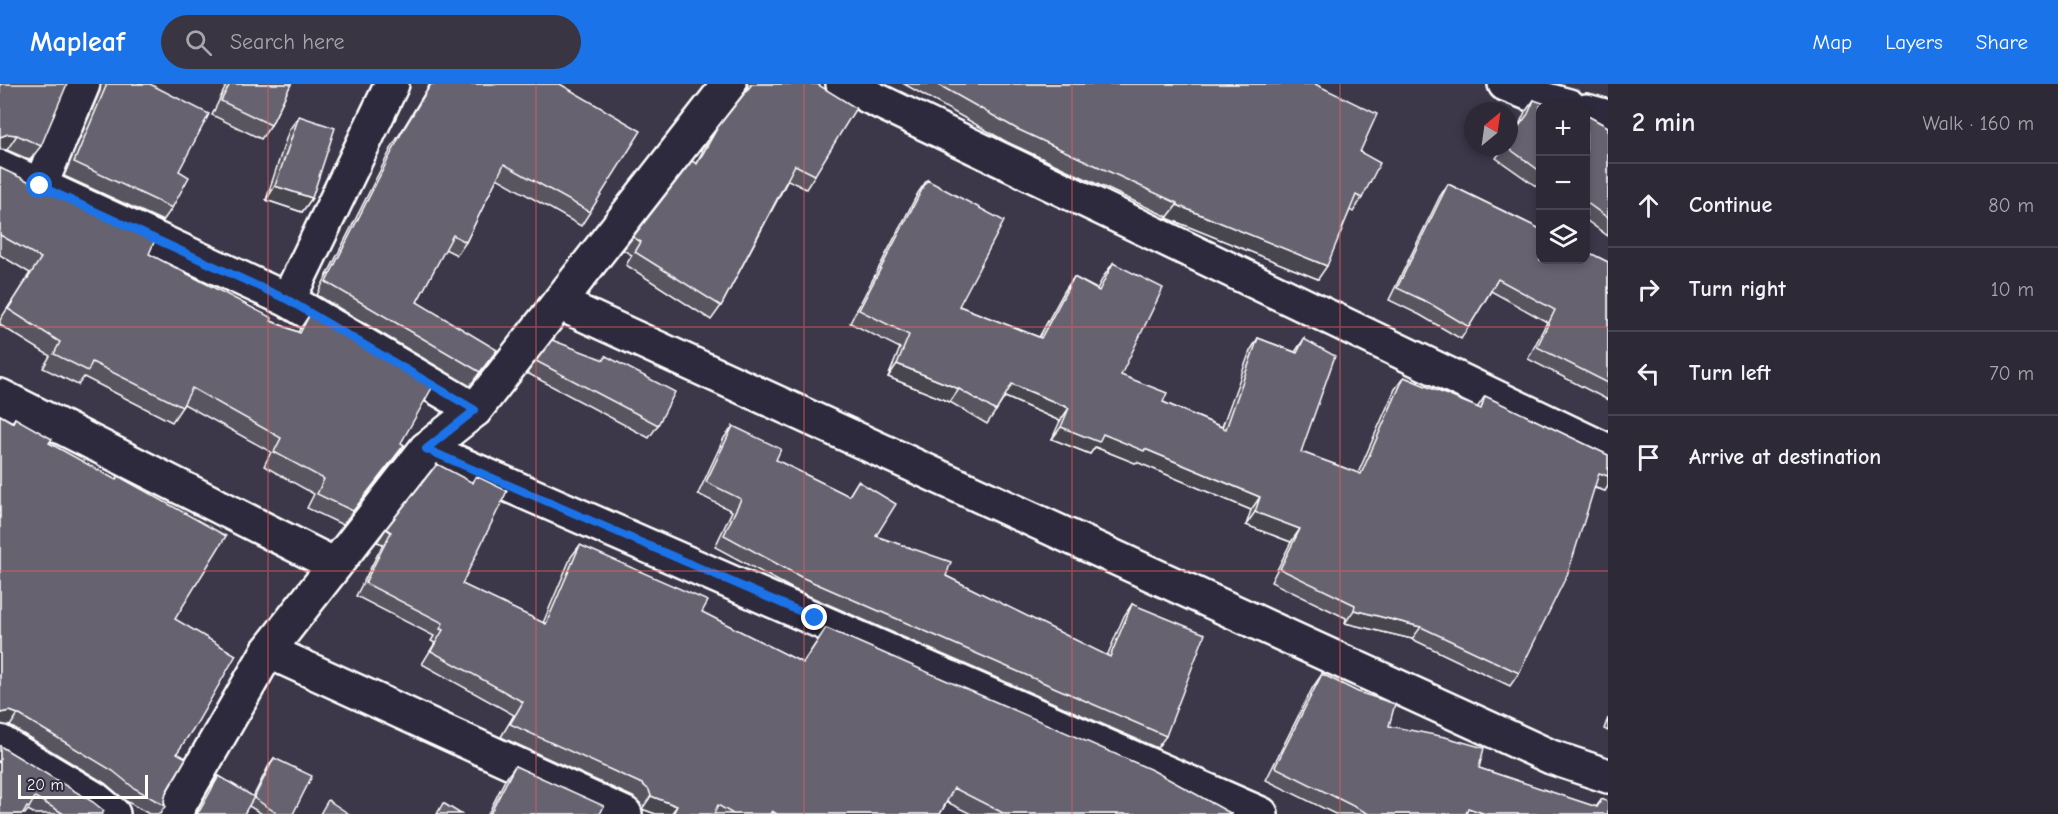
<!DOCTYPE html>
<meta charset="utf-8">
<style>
body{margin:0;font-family:"Comic Neue",sans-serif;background:#393542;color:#f1f3f6}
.controls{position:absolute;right:18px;top:18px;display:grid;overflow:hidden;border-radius:12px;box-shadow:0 3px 9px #0003}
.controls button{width:54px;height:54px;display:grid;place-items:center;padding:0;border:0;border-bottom:2px solid #484552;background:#2d2937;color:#f1f3f6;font:30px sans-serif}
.compass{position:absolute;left:1464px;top:18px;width:54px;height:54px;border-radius:50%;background:#2d2937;box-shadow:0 3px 9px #0003;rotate:29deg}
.scale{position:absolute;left:18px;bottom:15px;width:130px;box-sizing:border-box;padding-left:6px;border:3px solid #fff;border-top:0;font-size:16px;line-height:21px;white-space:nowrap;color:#fff;-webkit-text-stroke:4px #2f2a3d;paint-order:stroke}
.stop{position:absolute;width:18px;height:18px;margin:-14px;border:4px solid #1a73e8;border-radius:50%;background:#fff}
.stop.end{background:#1a73e8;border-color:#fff;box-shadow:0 2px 6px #0008}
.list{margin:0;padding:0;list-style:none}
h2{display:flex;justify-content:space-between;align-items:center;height:78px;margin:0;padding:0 24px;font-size:26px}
h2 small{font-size:20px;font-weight:400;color:#a7a6ad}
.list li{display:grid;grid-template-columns:39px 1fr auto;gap:18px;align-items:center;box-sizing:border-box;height:84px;padding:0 24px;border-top:2px solid #484552}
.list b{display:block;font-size:22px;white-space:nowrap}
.list em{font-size:20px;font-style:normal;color:#a7a6ad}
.icon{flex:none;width:33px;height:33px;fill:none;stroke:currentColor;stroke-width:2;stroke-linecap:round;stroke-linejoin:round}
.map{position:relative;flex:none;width:1608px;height:730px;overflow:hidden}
header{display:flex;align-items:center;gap:36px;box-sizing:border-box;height:84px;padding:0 30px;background:#1a73e8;color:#fff}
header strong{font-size:28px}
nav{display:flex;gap:33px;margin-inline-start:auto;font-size:21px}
.search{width:420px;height:54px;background:#393542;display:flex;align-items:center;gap:15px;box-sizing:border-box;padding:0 21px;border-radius:33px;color:#a7a6ad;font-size:22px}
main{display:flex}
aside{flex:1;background:#2d2937}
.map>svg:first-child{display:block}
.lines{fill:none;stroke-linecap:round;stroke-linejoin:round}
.minor-casing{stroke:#fff;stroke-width:38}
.minor{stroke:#2f2a3d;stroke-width:33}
.wall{fill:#585460;stroke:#fff;stroke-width:1.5}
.shaded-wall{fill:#47454e;stroke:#fff;stroke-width:1.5}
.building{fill:#666270;stroke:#fff;stroke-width:1.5}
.route{stroke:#1a73e8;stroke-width:8}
.grid{fill:none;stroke:#e05e5e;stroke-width:1.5;stroke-opacity:0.55}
</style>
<header>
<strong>Mapleaf</strong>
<div class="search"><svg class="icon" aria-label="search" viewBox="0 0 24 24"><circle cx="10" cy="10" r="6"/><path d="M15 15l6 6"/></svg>Search here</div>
<nav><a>Map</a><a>Layers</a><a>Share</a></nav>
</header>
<main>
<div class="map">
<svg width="1608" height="730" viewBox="0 0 1608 730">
<rect width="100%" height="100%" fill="#3c3749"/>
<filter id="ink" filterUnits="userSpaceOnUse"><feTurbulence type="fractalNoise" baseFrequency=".0167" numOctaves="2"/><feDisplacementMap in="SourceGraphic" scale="12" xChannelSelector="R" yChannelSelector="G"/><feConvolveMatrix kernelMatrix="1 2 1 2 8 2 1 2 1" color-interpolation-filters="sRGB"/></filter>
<g filter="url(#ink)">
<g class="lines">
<defs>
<g id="minor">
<path d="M843,0L1608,367"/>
<path d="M1505,0L1543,15L1569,22"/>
<path d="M1586,27L1608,33"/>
<path d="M0,83L288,216L475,326"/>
<path d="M40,102L83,0"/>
<path d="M288,216L392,0"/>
<path d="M559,219L1551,673L1608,692"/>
<path d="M0,312L335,481"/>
<path d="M426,365L1261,730"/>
<path d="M268,567L625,730"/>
<path d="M0,658L95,715L113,730"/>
<path d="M174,730L268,567L426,365L475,326L729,0"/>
</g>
</defs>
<!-- minor casing -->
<use href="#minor" class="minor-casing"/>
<!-- minor -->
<use href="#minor" class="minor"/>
</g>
<!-- wall -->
<g class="wall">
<path d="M0,0L41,62L30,76L7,66Z"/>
<path d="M101,0H150L179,87L172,124L163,137L64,92L100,7Z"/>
<path d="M227,0H291L271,41L261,55L212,31Z"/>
<path d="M430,0H560L590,128L581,142L497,94L466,158L457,171L445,165L417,218L487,280L470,302L317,211L393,61Z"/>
<path d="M747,0H817L815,91L806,105L788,96L721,222L711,236L626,181L632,171L623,166L633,153L696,79L709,56L745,9L748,2Z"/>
<path d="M904,0H1315L1360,68L1362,114L1353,128L1350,126L1318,195L1167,134L1168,133L1007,58Z"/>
<path d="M1534,16L1540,22V105L1496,74L1504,63H1509L1525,28Z"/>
<path d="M1586,31L1608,43V152L1586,136Z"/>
<path d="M299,32L312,114L302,128L266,116L289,46Z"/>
<path d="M0,84L149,170L271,237L298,248L310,230L401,359L404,361L394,375L343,441L307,424L314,410L264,382L271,368L184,320L172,338L84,293L78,301L43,284L50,272L0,241V236L30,189L0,171Z"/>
<path d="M927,96L959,222L1039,253L1065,206L1074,193L1097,205L1104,192L1113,179L1121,291L1163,318L1222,343L1250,267L1258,254L1295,268L1304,255L1301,368L1358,389L1395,305L1404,293L1477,324L1485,312L1608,371V402L1605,407L1594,404L1519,589L1510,602L1412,555L1345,539L1346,534L1271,498L1291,458L1246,441L1251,426L1137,378L1135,379L1095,363L1090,370L1052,355L1060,337L1005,313L987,340L950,318L888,293L900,264L850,239L918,109Z"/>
<path d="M1448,100L1608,178V316L1528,275L1547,238L1491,207L1461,255L1420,231L1389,216L1440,112Z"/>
<path d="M606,272L658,341L649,354L527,289L536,277L604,276Z"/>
<path d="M0,331L12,338L15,334L49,359L175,535L177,669L164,717L165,722L160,730H149L126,717L105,699L10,642L0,640Z"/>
<path d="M733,342L776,376L849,412L858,397L876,452L946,492L1107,572L1124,532L1132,520L1166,652L1157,664L793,505L715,463L732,427L698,410L724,354Z"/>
<path d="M476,392L462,500L543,539L571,473L580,461L702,528L803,579L826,544L1232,730H971L947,718L940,730H656L642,725L640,719L633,713L501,653L514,631L422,580L435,559L431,557L434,552L356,512L383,460L377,458L386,445L472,398Z"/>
<path d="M1322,590L1389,642L1479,684L1596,723L1602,715L1608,730H1335L1266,696L1313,603Z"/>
<path d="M1608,634V647L1604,645Z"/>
<path d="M0,662L102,730H35L28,726L25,730H0Z"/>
<path d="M274,674L293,730H262L249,722L196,730L209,706L219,692L253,713L269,681Z"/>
<path d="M515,682L600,730H488L505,696Z"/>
</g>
<!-- shaded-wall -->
<g class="shaded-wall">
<path d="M8,50L17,51L7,66L0,65V53Z"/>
<path d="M275,102L312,114L302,128L266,116Z"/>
<path d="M1177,121L1327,182L1318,195L1167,134Z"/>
<path d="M497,266L487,280L470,302L480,288Z"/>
<path d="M897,280L959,305L950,318L888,293Z"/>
<path d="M1012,300L1069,324L1060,337L1003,312Z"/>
<path d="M1061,343L1103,350L1145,365L1260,413L1251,426L1137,378L1135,379L1095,363L1090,370L1052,355Z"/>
<path d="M404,361L394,375L343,441L353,427Z"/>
<path d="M1599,389L1608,392V402L1605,407L1590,402Z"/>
<path d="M1255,428L1300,445L1291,458L1246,441Z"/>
<path d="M1354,526L1421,543L1412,555L1345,539Z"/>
<path d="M10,627L18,630L10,642L0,640V629Z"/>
<path d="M651,712L677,722L671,730H656L642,725Z"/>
<path d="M1468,724L1486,730H1463Z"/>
</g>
<!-- building -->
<g class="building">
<path d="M0,0H67L41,62L17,51L8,50L0,53Z"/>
<path d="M107,0H150L209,30L179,87L189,93L172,124L74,78Z"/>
<path d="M230,0H291L271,41L221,17Z"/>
<path d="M431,0H560L641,47L590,128L504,80L466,158L453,151L417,218L497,266L480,288L326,198L402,48Z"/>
<path d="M752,0H817L856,24L815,91L795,81L721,222L635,168L641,158L633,153L692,77L697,80L718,43Z"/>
<path d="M937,0H1315L1377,30L1360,68L1380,79L1362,114L1356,111L1327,182L1177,121V119L1017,45Z"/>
<path d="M1534,16L1551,22H1540V87L1507,63H1509V56L1528,30Z"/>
<path d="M1586,31L1608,43V134L1586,118Z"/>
<path d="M299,32L335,44L312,114L275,102Z"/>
<path d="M0,84L155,156L149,170L272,234L271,237L300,249L310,230L433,302L401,359L404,361L353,427L317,410L324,395L274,368L281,354L192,304L182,323L92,278L88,287L54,270L60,258L8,225L41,174L0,151Z"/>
<path d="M927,96L1004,137L959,222L1041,254L1074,193L1099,207L1113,179L1163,204L1121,291L1167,309L1163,318L1226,345L1258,254L1297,269L1304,255L1335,272L1301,368L1361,390L1404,293L1481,325L1485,312L1608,371V392L1599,389L1568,489L1519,589L1421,543L1354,526L1355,521L1280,485L1300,445L1255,428L1260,413L1145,365L1144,367L1103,350L1099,358L1061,343L1069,324L1012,300L996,327L959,305L897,280L909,251L859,226Z"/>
<path d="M1448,100L1540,145V176H1586V167L1608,178V299L1537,263L1555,226L1498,195L1469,243L1429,219L1397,204Z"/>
<path d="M552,256L604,276L606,272L675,308L658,341L536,277Z"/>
<path d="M0,331L13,339L15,334L52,355L49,359L116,396L118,392L226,452L175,535L236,571L197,639L177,669L186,674L166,708L164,717L165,722L134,704L113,687L18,630L10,627L0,629Z"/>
<path d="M733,342L781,365L776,376L849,412L858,397L896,420L876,452L951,478L946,492L1110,573L1132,520L1205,550L1166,652L801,493L724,451L741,415L706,398Z"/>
<path d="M437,380L473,399L476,392L507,407L462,500L546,540L580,461L708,517L702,528L803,579L826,544L1152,686L1232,730H1005L954,704L940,730H777L772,727L770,730H733L718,721L714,730H673L677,722L651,712L649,706L642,700L510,640L523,618L431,567L443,546L440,545L443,539L365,499L391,448L386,445Z"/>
<path d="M1322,590L1358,608L1395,620L1389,642L1445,653L1484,664L1479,684L1597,723L1602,715L1608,718V730H1486L1468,724L1466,730H1369L1275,683Z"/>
<path d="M0,662L93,718L104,727L102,730H64L35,713L29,724L27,723L23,730H0Z"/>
<path d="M274,674L312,692L293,730H278L254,714Z"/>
<path d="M515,682L604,722L600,730H490Z"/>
<path d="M219,692L254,713L244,730H196L200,726Z"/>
<path d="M328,716L349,730H320Z"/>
<path d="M443,719L461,730H437Z"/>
</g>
</g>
<g class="lines" filter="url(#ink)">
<!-- route -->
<path class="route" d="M40,102L288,216L475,326L426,365L815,534"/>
</g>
<!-- grid -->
<path class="grid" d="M268,0V730M536,0V730M804,0V730M1072,0V730M1340,0V730M0,243H1608M0,487H1608"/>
</svg>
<div class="controls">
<button>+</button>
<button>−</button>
<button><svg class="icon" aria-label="layers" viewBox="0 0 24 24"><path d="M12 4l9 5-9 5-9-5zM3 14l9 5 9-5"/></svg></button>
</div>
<svg class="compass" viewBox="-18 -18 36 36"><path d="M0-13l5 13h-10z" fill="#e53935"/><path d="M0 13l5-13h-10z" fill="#a7a6ad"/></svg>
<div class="scale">20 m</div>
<div class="stop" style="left:40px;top:102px"></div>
<div class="stop end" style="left:815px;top:534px"></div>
</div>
<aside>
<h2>2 min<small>Walk · 160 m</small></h2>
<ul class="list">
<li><svg class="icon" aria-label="ahead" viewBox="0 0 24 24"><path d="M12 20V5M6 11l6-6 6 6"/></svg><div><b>Continue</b></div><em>80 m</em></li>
<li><svg class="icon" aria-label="right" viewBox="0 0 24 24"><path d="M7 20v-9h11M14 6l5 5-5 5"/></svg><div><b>Turn right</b></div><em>10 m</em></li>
<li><svg class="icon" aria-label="left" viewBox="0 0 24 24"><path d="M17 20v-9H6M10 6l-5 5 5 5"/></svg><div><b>Turn left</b></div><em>70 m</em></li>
<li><svg class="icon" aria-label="arrive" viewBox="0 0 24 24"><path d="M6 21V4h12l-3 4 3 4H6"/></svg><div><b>Arrive at destination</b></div></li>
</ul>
</aside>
</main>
